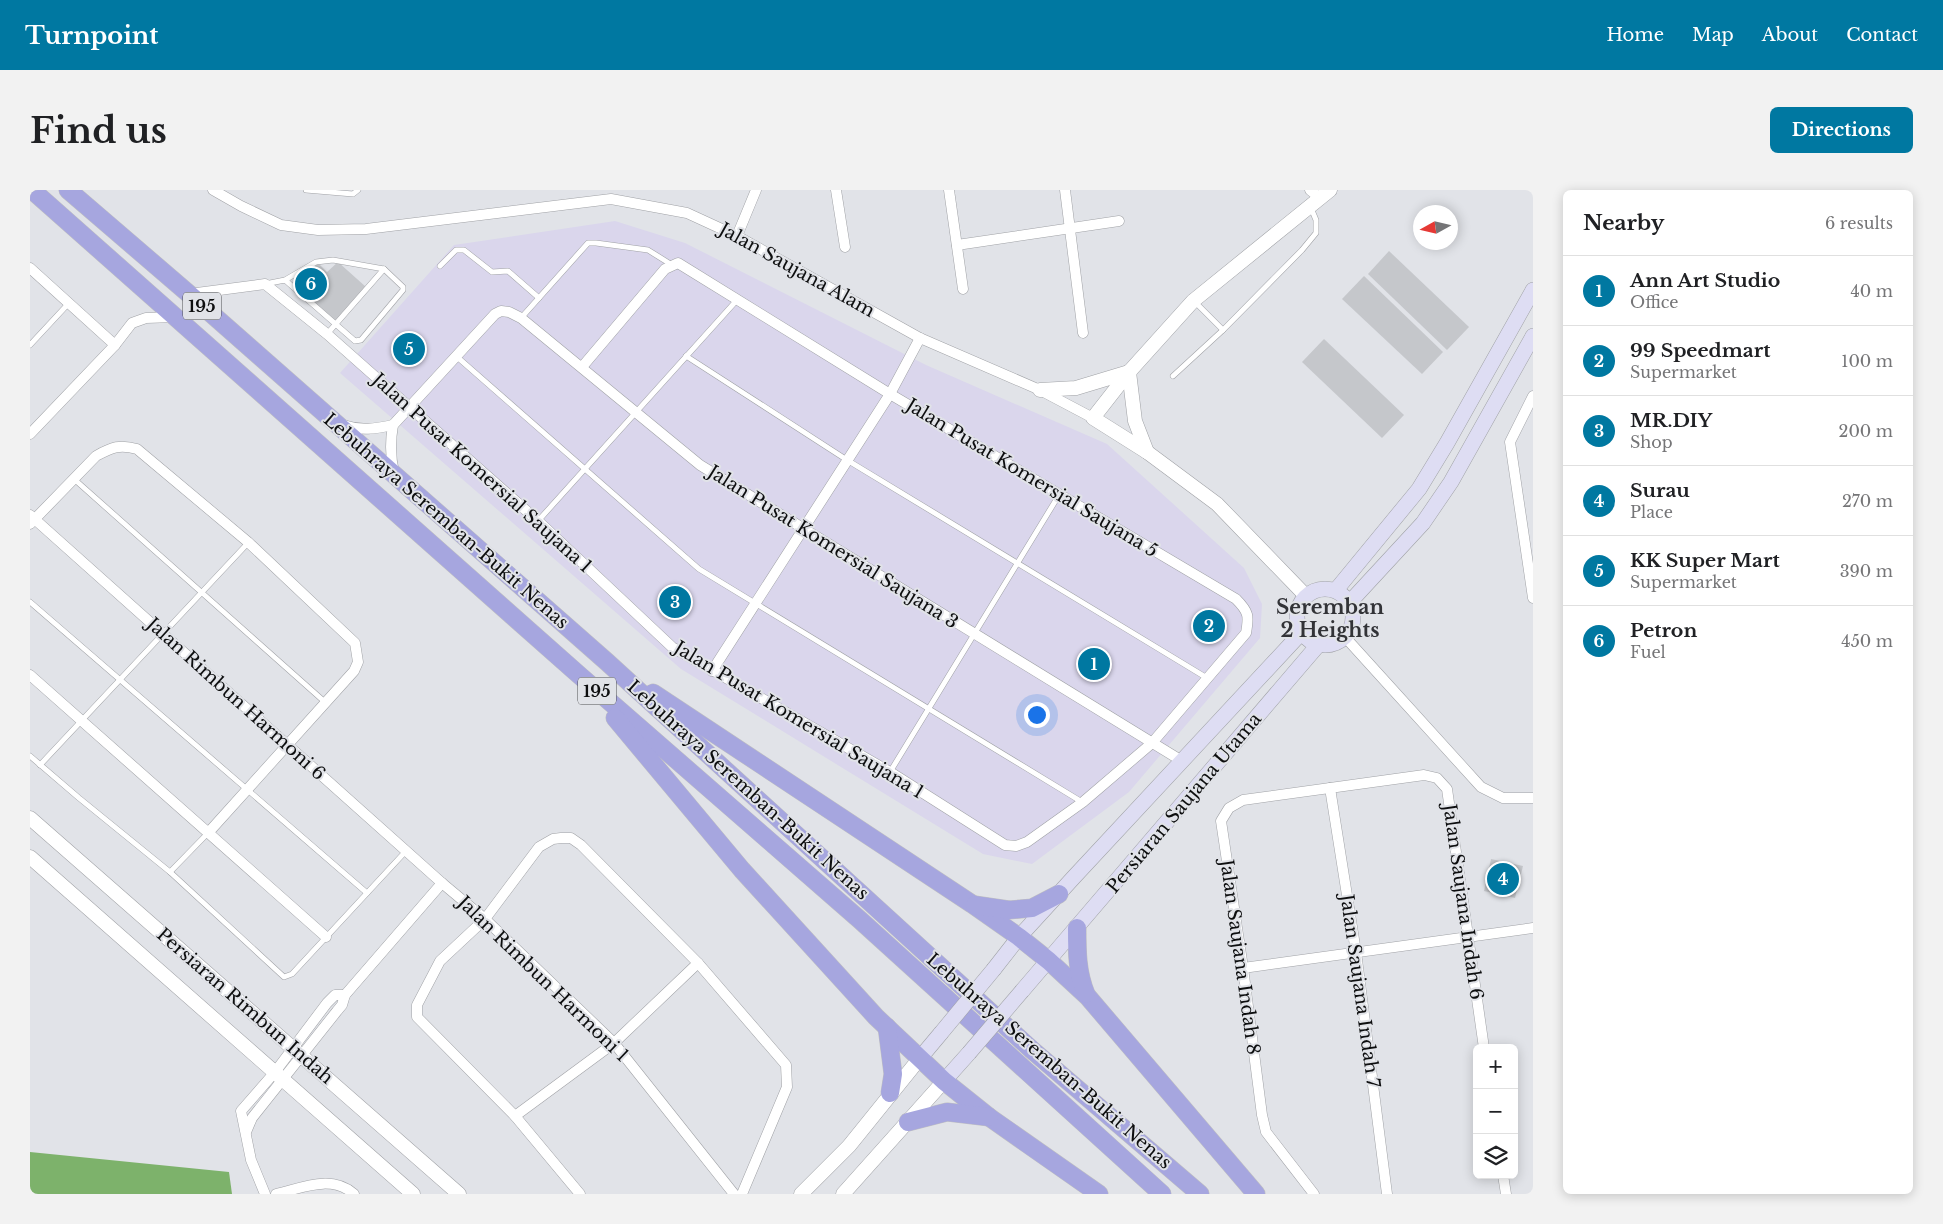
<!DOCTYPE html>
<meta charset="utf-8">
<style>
body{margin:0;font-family:"Libre Baskerville",serif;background:#f2f2f2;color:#202124}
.controls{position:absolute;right:15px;bottom:15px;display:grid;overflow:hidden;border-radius:8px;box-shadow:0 2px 12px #0003}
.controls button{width:45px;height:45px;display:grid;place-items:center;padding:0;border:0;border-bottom:1px solid #e0e0e0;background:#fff;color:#202124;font:25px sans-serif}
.compass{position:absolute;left:1383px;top:15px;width:45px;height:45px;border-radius:50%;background:#fff;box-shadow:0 2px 12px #0003;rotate:262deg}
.you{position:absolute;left:1006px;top:524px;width:18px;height:18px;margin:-12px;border:4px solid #fff;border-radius:50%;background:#1a73e8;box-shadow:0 0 0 8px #1a73e833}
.badge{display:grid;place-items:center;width:32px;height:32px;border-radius:50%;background:#0078a1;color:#fff;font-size:16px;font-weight:700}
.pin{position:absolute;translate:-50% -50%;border:2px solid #fff;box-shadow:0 1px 5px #0006}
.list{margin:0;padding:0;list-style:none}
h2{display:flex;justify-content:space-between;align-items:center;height:65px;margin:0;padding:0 20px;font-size:21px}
h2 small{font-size:16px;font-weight:400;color:#757577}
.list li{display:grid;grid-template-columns:32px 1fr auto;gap:15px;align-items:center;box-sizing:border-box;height:70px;padding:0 20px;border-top:1px solid #e0e0e0}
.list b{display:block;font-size:19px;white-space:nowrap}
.list p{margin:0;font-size:16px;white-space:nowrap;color:#757577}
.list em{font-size:16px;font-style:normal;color:#757577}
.icon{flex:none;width:28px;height:28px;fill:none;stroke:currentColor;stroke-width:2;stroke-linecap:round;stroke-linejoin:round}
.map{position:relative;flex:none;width:1503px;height:1004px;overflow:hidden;border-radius:8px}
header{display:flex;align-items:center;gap:30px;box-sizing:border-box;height:70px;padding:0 25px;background:#0078a1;color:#fff}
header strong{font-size:24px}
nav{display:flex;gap:28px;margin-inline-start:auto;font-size:18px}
.intro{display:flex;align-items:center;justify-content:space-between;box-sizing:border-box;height:120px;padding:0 30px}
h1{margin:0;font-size:35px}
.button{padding:12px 22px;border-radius:8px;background:#0078a1;color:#fff;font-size:18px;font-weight:700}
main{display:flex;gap:30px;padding:0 30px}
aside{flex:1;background:#fff;border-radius:8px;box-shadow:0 2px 12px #0003}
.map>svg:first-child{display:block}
.commercial{fill:#dad6ec}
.forest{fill:#7db26b}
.building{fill:#c5c7cb}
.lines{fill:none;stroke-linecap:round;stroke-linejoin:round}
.service-casing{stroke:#a0a2a6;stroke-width:6}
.minor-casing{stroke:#a0a2a6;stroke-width:11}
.tertiary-casing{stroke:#a0a2a6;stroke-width:15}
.secondary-casing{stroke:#a0a2a6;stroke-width:16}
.trunk-casing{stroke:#c0c0c1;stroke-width:19}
.service{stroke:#fff;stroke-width:5}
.minor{stroke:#fff;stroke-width:10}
.tertiary{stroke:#fff;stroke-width:14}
.secondary{stroke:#deddf3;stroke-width:15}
.trunk{stroke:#a6a6df;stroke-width:18}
.secondary-bridge-casing{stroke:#a0a2a6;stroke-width:16;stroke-linecap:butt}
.secondary-bridge{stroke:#deddf3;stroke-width:15}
.labels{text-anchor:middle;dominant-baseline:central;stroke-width:4;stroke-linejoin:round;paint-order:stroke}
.shield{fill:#e1e3e8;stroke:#4d4e50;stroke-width:1}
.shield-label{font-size:16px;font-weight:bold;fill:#0d0e0f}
.street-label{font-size:18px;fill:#0d0e0f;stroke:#e1e3e8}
.quarter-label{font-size:20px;font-weight:bold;fill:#323337;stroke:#e1e3e8}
</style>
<header>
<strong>Turnpoint</strong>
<nav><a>Home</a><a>Map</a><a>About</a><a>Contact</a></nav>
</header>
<div class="intro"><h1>Find us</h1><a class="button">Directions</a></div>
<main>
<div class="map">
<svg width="1503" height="1004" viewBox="0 0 1503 1004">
<rect width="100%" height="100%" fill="#e1e3e8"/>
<!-- commercial -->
<path class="commercial" d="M585,31L655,53L896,175L1077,254L1214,378L1232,414L1230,448L1099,602L1002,674L953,664L651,479L310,183L424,55Z"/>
<!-- forest -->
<path class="forest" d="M0,962L199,982L202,1004H0Z"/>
<!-- building -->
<g class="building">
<path d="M1359,61L1439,137L1417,160L1338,84Z"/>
<path d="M308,72L336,97L304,132L267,96L288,73L297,82Z"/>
<path d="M1334,86L1413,162L1392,184L1312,109Z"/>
<path d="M1294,149L1374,225L1352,248L1272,172Z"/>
<path d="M1461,669L1493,676L1485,708L1454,701Z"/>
</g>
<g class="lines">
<defs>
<g id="service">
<path d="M276,0L323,4L328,0"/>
<path d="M410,76L426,60H434L462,82L478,81L509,108"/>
<path d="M235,94L255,90L286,72L303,70L354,79L373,97V100L331,150L325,151L255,90"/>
<path d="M1164,111L1193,140"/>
<path d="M491,128L558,53H566L618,60L642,75"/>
<path d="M297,144L354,79"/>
<path d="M0,155L39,113"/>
<path d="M426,166L669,379L1052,612"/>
<path d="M656,166L817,270L1177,488"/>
<path d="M1143,186L1193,140L1272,60L1286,43V30L1281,18"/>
<path d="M44,289L296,513"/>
<path d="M508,331L707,110"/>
<path d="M0,412L337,703"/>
<path d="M0,566L49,608L140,682L254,787L262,784L376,661"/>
<path d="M10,575L218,353"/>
<path d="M860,582L1029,305"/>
<path d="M140,682L178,643"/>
</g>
<g id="minor">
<path d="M183,0L211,16L251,35L288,40L336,39L581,9L657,23L707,46L890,148L1010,200L1063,228"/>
<path d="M806,0L815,57"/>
<path d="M919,0L933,99"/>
<path d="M1035,0L1053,143"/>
<path d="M1280,0L1290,8"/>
<path d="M707,46L726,0"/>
<path d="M927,55L1089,31"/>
<path d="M0,78L85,155"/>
<path d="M159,104L235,94L297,144L508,331L642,457L860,582L975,655L986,656L997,652L1053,612L1122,553L1216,443C1219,426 1219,422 1206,409L860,204L648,73L635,79L552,177"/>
<path d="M1503,206L1480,252L1503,408"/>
<path d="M313,235C331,241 345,239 363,235"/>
<path d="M0,244L85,155L102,133L116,128L144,127"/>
<path d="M364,283C360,266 360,252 363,235L465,124L471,121L479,122L491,128L670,275L1152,571"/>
<path d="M0,325L412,693L455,729L584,853L704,1004"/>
<path d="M0,334L66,266C82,257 90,254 107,259L218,352L325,453L328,472L324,481L178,643"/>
<path d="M1315,447L1451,597L1473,608H1503"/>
<path d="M682,481L860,204L890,148"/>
<path d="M0,485L296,747"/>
<path d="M1300,598L1326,762L1357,1004"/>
<path d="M1213,778L1503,738"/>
<path d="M485,926L584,853L668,773"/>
<path d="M216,942L222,928L307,821L312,815L315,805L412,693"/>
<path d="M1473,985L1476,1004"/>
<path d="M235,1004L221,970L211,921L245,882L297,813L305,805H315"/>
<path d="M246,1004C272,998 301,984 324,1004"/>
<path d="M550,1004L485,926L387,827V815L410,771L455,729L509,657L523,649L531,648H541L551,655L668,773L756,875L757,897L712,1004"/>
<path d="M1284,1004L1236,942L1232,925L1213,778L1191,631L1199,618L1213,610L1394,585L1407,588L1417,599L1454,858"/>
</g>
<g id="tertiary">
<path d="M1099,182L1105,231L1117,262"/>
<path d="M1010,200L1046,198L1099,182"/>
<path d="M1276,406L1187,314L1117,262L1063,228L1099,182L1163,111L1300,0"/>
<path d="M0,628L429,1004"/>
<path d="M0,667L383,1004"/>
<path d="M771,1004L819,956L890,868"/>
<path d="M813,1004L914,891"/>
</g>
<g id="secondary">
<circle cx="1295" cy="427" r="28"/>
<path d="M1306,400L1389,299L1417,253L1503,100"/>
<path d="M1320,412L1393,333L1421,292L1503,146"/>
<path d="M964,779L989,747L1044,687L1272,442"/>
<path d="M992,801L1289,454"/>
<path d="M890,868L911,843"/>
<path d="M914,891L939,863"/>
</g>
<g id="trunk">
<path d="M2,0L548,484L830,730L1132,1004"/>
<path d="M38,0L159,104L577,472L1002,860L1170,1004"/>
<path d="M623,503L942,714L989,747L1019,771L1058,807L1226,1004"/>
<path d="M585,528L712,680L846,827L914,891L959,927L1069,1004"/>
<path d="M945,715L979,720L1002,718L1029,704"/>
<path d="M1047,738C1047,761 1047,782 1056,804"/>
<path d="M857,837L863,884L860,903"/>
<path d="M878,932L917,922L959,927"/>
</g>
</defs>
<!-- service casing -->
<use href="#service" class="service-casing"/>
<!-- minor casing -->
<use href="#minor" class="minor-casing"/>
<!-- tertiary casing -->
<use href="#tertiary" class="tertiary-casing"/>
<!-- secondary casing -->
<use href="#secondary" class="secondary-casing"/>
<!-- trunk casing -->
<use href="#trunk" class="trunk-casing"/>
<!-- service -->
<use href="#service" class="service"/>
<!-- minor -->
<use href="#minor" class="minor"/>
<!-- tertiary -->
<use href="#tertiary" class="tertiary"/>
<!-- secondary -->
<use href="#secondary" class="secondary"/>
<!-- trunk -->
<use href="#trunk" class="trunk"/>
<defs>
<g id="secondary-bridge">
<path d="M911,843L964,779"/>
<path d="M939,863L992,801"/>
</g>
</defs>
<!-- secondary-bridge casing -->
<use href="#secondary-bridge" class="secondary-bridge-casing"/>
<!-- secondary-bridge -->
<use href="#secondary-bridge" class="secondary-bridge"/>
</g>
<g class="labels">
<!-- shield labels -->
<g class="shield">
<rect x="153" y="102.5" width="38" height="27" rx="4"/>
<rect x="548" y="487.5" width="38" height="27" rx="4"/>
</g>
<g class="shield-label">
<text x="172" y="116">195</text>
<text x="567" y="501">195</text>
</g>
<!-- street labels -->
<g class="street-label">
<text transform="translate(767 80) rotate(29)">Jalan Saujana Alam</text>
<text transform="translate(452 283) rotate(42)">Jalan Pusat Komersial Saujana 1</text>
<text transform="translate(1002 288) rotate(31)">Jalan Pusat Komersial Saujana 5</text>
<text transform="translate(416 331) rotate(41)">Lebuhraya Seremban-Bukit Nenas</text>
<text transform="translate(803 357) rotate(32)">Jalan Pusat Komersial Saujana 3</text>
<text transform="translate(206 509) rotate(42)">Jalan Rimbun Harmoni 6</text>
<text transform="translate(769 530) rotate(31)">Jalan Pusat Komersial Saujana 1</text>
<text transform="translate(718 600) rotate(42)">Lebuhraya Seremban-Bukit Nenas</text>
<text transform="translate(1154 613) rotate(-50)">Persiaran Saujana Utama</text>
<text transform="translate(1433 712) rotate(82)">Jalan Saujana Indah 6</text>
<text transform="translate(1210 767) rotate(82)">Jalan Saujana Indah 8</text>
<text transform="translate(513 789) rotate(44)">Jalan Rimbun Harmoni 1</text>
<text transform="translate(1330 801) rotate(82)">Jalan Saujana Indah 7</text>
<text transform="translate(215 816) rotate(41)">Persiaran Rimbun Indah</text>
<text transform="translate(1019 871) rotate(41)">Lebuhraya Seremban-Bukit Nenas</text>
</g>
<!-- quarter labels -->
<g class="quarter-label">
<text x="1300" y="417">Seremban<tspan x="1300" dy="23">2 Heights</tspan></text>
</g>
</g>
</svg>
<div class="controls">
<button>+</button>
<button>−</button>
<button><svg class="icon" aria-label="layers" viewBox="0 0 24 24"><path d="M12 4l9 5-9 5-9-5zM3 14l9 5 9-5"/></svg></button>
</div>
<svg class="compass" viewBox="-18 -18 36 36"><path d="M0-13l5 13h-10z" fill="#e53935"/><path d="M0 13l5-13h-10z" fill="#757577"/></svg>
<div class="you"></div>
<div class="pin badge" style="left:1064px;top:474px">1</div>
<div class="pin badge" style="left:1179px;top:436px">2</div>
<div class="pin badge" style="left:645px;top:412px">3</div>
<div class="pin badge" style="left:1473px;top:689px">4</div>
<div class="pin badge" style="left:379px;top:159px">5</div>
<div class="pin badge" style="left:281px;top:94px">6</div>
</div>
<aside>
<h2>Nearby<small>6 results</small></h2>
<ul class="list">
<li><span class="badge">1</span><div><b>Ann Art Studio</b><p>Office</p></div><em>40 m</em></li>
<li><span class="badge">2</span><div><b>99 Speedmart</b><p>Supermarket</p></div><em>100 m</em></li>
<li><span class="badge">3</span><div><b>MR.DIY</b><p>Shop</p></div><em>200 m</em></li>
<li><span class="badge">4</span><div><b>Surau</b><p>Place</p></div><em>270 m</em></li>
<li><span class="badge">5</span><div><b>KK Super Mart</b><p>Supermarket</p></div><em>390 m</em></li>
<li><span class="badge">6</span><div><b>Petron</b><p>Fuel</p></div><em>450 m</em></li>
</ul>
</aside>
</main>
